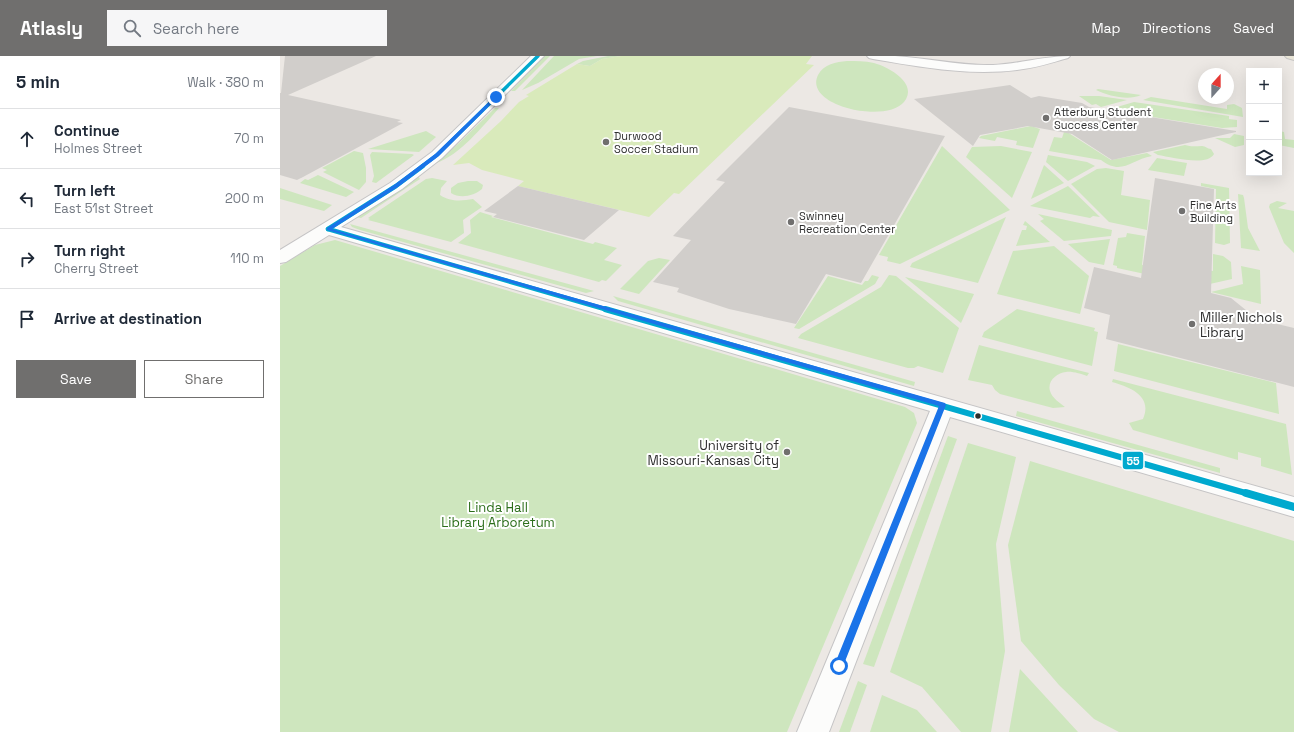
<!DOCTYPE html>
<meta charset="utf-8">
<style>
body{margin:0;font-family:"Space Grotesk",sans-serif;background:#f6f6f7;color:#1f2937}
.controls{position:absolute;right:12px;top:12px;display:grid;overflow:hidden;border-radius:0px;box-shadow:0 4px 16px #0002}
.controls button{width:36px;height:36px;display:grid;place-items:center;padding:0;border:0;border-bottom:1px solid #e0e1e3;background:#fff;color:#1f2937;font:20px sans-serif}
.compass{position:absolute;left:918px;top:12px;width:36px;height:36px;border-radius:50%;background:#fff;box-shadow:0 4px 16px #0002;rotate:21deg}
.stop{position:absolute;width:12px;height:12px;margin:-9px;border:3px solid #1a73e8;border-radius:50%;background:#fff}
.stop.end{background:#1a73e8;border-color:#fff;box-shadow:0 1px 4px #0008}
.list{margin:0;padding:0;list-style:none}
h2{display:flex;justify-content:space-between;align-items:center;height:52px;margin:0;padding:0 16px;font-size:17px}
h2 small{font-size:13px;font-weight:400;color:#747a83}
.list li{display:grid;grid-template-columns:26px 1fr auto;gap:12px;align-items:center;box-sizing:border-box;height:60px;padding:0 16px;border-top:1px solid #e0e1e3}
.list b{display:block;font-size:15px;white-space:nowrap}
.list p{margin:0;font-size:13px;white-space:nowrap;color:#747a83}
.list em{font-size:13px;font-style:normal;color:#747a83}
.actions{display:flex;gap:8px;padding:12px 16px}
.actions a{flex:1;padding:9px 0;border:1px solid #706f6e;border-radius:0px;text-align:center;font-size:14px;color:#706f6e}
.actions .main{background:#706f6e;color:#fff}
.icon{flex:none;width:22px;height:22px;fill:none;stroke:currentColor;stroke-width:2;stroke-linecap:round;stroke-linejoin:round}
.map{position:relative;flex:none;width:1014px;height:676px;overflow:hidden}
header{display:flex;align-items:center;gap:24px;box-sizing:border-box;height:56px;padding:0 20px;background:#706f6e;color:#fff}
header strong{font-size:19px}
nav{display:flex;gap:22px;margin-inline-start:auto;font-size:14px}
.search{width:280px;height:36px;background:#f6f6f7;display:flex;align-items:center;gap:10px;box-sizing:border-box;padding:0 14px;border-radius:0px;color:#747a83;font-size:15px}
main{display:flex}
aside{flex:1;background:#fff}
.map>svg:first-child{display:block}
.green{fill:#cee6be}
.pitch{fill:#d9eabb}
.building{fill:#d1cecb}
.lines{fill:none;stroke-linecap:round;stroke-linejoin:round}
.minor-casing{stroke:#c5c4c5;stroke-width:2}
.major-casing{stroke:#c6c5c4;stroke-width:2}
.minor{fill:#fcfcfb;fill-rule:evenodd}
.major{fill:#e8e4d6;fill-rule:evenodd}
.bus-1-far3-casing{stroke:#fff;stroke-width:5.5}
.bus-1-far2-casing{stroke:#fff;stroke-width:7}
.bus-1-far1-casing{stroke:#fff;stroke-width:9}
.bus-1-casing{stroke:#fff;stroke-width:11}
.bus-1-far3{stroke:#00a9ce;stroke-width:3.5}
.bus-1-far2{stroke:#00a9ce;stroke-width:4.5}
.bus-1-far1{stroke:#00a9ce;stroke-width:6}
.bus-1{stroke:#00a9ce;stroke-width:8}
.route{fill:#1a73e8}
.poi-dot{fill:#706f6e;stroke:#fff;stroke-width:1.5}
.bus-dot{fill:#2e2e2e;stroke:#fff;stroke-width:1.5}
.labels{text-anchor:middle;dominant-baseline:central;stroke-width:4;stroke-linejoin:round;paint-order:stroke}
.far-poi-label{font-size:11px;fill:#2e2e2e;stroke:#fff;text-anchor:start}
.poi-label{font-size:13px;fill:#2e2e2e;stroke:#fff;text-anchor:start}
.park-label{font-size:13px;fill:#2c6e1b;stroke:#fff}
.line-badge{stroke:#fff;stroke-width:1.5}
.badge-label{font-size:11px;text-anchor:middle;font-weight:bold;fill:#fff}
</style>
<header>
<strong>Atlasly</strong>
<div class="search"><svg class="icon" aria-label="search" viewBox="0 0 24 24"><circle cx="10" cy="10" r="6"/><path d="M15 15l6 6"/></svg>Search here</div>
<nav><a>Map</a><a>Directions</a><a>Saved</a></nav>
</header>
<main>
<aside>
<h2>5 min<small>Walk · 380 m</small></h2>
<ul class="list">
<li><svg class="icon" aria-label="ahead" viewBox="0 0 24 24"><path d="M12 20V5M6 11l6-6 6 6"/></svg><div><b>Continue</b><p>Holmes Street</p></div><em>70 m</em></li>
<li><svg class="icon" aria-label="left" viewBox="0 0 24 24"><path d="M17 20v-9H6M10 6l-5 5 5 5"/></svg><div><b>Turn left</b><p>East 51st Street</p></div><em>200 m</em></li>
<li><svg class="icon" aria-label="right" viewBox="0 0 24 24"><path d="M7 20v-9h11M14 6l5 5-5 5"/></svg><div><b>Turn right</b><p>Cherry Street</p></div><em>110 m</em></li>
<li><svg class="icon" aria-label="arrive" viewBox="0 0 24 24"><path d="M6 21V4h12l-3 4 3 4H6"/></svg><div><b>Arrive at destination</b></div></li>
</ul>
<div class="actions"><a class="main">Save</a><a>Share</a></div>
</aside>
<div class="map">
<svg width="1014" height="676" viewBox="0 0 1014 676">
<rect width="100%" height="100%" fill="#ece8e4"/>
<!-- green -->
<g class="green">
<path d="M265,0H270L235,35H231Z"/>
<path d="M274,0H317L299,3L258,27L242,34Z"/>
<path d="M328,0H341L322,3L310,10L297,8L303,5Z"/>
<path d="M567,5C576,5 585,5 594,7C609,11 639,28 624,46C606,68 523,50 538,19C544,8 556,6 567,5Z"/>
<path d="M818,33L861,39C848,45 829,40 816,34Z"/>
<path d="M799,40H819L847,44L821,51L816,48L812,49Z"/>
<path d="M871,41L947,53V49L954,48L962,52L963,61L863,44Z"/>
<path d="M854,46L949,60V63L957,64V71L942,72L829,54L830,53Z"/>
<path d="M215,52H219C203,70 179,100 156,107L179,87Z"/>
<path d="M751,70L760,73L753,92L736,89L737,85L717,81L715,85L699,82L701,80Z"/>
<path d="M146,75L156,81L139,96L88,93Z"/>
<path d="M999,75L1004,76L1005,83L1014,84V92L999,89Z"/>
<path d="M784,76H787L831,104L867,97L872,100C850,104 842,120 821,104L769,95L774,81L782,82Z"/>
<path d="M954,78L964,80V89L955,91L935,82H950Z"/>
<path d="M905,89C911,91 916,90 922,90C926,90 927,93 931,93L934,98C927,111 891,101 878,99L873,96Z"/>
<path d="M662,90L730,154L620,208L607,205L608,201L599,199Z"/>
<path d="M721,90L752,96L732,142L686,101L692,91Z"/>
<path d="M74,95L83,97L86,112V126L79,134L43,116L47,114L42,112Z"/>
<path d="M92,96L132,98L134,99L96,127L92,126L94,120L90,99Z"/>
<path d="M768,99L807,106L815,110L788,125L766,106Z"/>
<path d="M877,102L907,107L904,120L868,114Z"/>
<path d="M764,109L784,127L751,143Z"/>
<path d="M826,112L844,115L841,139L870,144L867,174L829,166L791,128L817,113Z"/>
<path d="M38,119L74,136L66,141L20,127L25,123L28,124Z"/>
<path d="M138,120L140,123L81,162L76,161Z"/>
<path d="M152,122L167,125L161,132L160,139C170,146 182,145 193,143L202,151L183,164L184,177L171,186L88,164L90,163L88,162L146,123Z"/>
<path d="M188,125H197L203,129L202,133C194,140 180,143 171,137V132L178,127Z"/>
<path d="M921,127L949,132L950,187L944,189L935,187L936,133L921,130Z"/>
<path d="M788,130L820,161L813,160L810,162L750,150Z"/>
<path d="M0,132L52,149L44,155L0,143Z"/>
<path d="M958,138L963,139L964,142L968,172L980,195L961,192Z"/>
<path d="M997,145L1007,147L998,152L1014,155V197L1004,187L989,151L990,148Z"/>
<path d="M200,156L213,160L211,161L313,188L315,186L337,192L324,204L342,209L326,225L322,224L319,226L178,187L191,177L190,164Z"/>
<path d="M758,158L832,174L831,180L784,185L760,165L764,163Z"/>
<path d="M726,161L698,227L630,211L632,207Z"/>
<path d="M745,165L770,186L736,190L742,174H746L747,170L743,169Z"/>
<path d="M70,168L314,235L306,237L80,174L72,171Z"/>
<path d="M847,177L865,180L862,209L895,216L920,212L933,215V198L943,200L951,206L952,223L921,230L837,212V210L833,209L838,182L846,181Z"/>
<path d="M830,183L824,209L809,206L788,188Z"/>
<path d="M55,184L625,351L634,357L637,367L507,676H0V210L35,189Z"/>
<path d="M774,190L809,220L800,258L717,238L733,195Z"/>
<path d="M379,202L390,204L359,238L340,233L368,205Z"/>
<path d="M961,210L980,214L981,248L931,236L963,228Z"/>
<path d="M592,219L599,221L595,228L519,273L514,272L548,220L582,229L585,225H588Z"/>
<path d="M609,219L616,220L679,272L663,317L638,310L634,312H628L518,282L521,278L601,231Z"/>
<path d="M625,221L694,238L681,267Z"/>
<path d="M333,240L635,326L634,330L338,245Z"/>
<path d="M737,253L815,272L814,275L818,276L812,310L702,281L704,276Z"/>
<path d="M838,288L996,327L999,358L834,315Z"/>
<path d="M699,289L809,317L807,320C801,318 792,315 786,316C777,317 767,325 770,335C772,342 780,347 785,351L773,352L720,338L715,334L712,329L688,324Z"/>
<path d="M833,323L1006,368L1012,419L981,410V402L958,396V404L853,374L849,367L863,363C873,340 850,331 832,326Z"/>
<path d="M737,355L940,412V417L736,360Z"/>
<path d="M668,380L677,383L594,611L583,608Z"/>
<path d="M688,387L736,401L716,488L725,595L711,676H681L642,631L610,616Z"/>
<path d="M750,405L1014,485V676H839L814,663L779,629L741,585L728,489Z"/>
<path d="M740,613L798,676H729Z"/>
<path d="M578,625L587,629L570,676H559Z"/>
<path d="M602,639L637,654L657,676H590Z"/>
</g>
<!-- pitch -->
<path class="pitch" d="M341,0H532L526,8L534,9L399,138L394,137L369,161L238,130L244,125L202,114L189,107L173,109L221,65L239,46L249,40L246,39L297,8L310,10L322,3Z"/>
<!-- building -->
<g class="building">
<path d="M5,0H96L8,39L121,64L117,66L123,67L23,121L17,124L0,119V37H1Z"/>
<path d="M730,29L751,42L759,40L802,47L809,51L956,75V76L832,104L792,78L748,70L700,79L693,90L634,43Z"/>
<path d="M509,51L665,80L581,227L546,218L516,268L449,253L397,236L399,232L373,226L411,184L393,180L445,126L436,124Z"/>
<path d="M875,122L934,133L931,237L951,242L977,263L1014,272V331L826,283L830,259L804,252L814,211L861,222Z"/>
<path d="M238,130L339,154L304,184L213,161L217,158L204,155Z"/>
</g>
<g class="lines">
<defs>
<g id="minor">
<path d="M251,0H264L162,102L122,133L61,171L1014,441V461L670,361L549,676H517L650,355L49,179L6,206L0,207V194L110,127L152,96Z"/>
<path d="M587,0C596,0 606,0 615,0C648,2 680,10 713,9C739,8 764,0 790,0L788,2C771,7 755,12 737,14C689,20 640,11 593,3L589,2Z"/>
</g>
<path id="major" d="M1005,0H1014V4L1007,2Z"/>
</defs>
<!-- minor casing -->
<use href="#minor" class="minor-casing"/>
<!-- major casing -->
<use href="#major" class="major-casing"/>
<!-- minor -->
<use href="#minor" class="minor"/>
<!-- major -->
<use href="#major" class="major"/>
<defs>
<path id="bus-1-far3" d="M141,111L157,99L258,0"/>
<g id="bus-1-far2">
<path d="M48,173L328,254"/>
<path d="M48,173L116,130L143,110"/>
</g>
<path id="bus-1-far1" d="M325,253L969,438"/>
<path id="bus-1" d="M966,437L1014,451"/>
</defs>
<!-- bus-1-far3 casing -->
<use href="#bus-1-far3" class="bus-1-far3-casing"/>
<!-- bus-1-far2 casing -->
<use href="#bus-1-far2" class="bus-1-far2-casing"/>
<!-- bus-1-far1 casing -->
<use href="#bus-1-far1" class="bus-1-far1-casing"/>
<!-- bus-1 casing -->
<use href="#bus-1" class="bus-1-casing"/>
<!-- bus-1-far3 -->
<use href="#bus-1-far3" class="bus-1-far3"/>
<!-- bus-1-far2 -->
<use href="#bus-1-far2" class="bus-1-far2"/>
<!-- bus-1-far1 -->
<use href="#bus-1-far1" class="bus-1-far1"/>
<!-- bus-1 -->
<use href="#bus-1" class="bus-1"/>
</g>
<!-- route -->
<path class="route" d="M215,40L218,41L159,100L118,131L52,173L665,347L666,349L562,613L559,614L556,613L554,610L659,350L47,174V172L114,129L155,98Z"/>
<!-- markers -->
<g class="poi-dot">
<circle cx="766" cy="62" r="4"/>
<circle cx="326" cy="86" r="4"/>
<circle cx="902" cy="155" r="4"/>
<circle cx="511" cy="166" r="4"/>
<circle cx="912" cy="268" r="4"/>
<circle cx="507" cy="396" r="4"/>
</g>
<circle class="bus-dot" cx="698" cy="360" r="3.5"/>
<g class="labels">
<!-- far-poi labels -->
<g class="far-poi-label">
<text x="774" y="56">Atterbury Student<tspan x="774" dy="13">Success Center</tspan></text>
<text x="334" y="80">Durwood<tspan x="334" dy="13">Soccer Stadium</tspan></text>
<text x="910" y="149">Fine Arts<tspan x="910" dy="13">Building</tspan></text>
<text x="519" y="160">Swinney<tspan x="519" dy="13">Recreation Center</tspan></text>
</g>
<!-- poi labels -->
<g class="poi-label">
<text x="920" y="261">Miller Nichols<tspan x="920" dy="15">Library</tspan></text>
<text x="499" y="389" text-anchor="end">University of<tspan x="499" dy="15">Missouri-Kansas City</tspan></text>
</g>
<!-- park labels -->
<g class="park-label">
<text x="218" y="451">Linda Hall<tspan x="218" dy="15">Library Arboretum</tspan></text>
</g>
</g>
<rect class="line-badge" x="842" y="395" width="22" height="19" rx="4" fill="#00a9ce"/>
<g class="badge-label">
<text x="853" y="409">55</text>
</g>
</svg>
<div class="controls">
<button>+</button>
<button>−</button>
<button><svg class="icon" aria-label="layers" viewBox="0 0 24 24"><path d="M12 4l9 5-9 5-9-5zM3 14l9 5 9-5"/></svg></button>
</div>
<svg class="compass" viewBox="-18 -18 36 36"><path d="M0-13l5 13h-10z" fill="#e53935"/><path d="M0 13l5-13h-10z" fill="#747a83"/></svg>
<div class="stop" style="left:559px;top:610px"></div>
<div class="stop end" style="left:216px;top:41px"></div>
</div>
</main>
